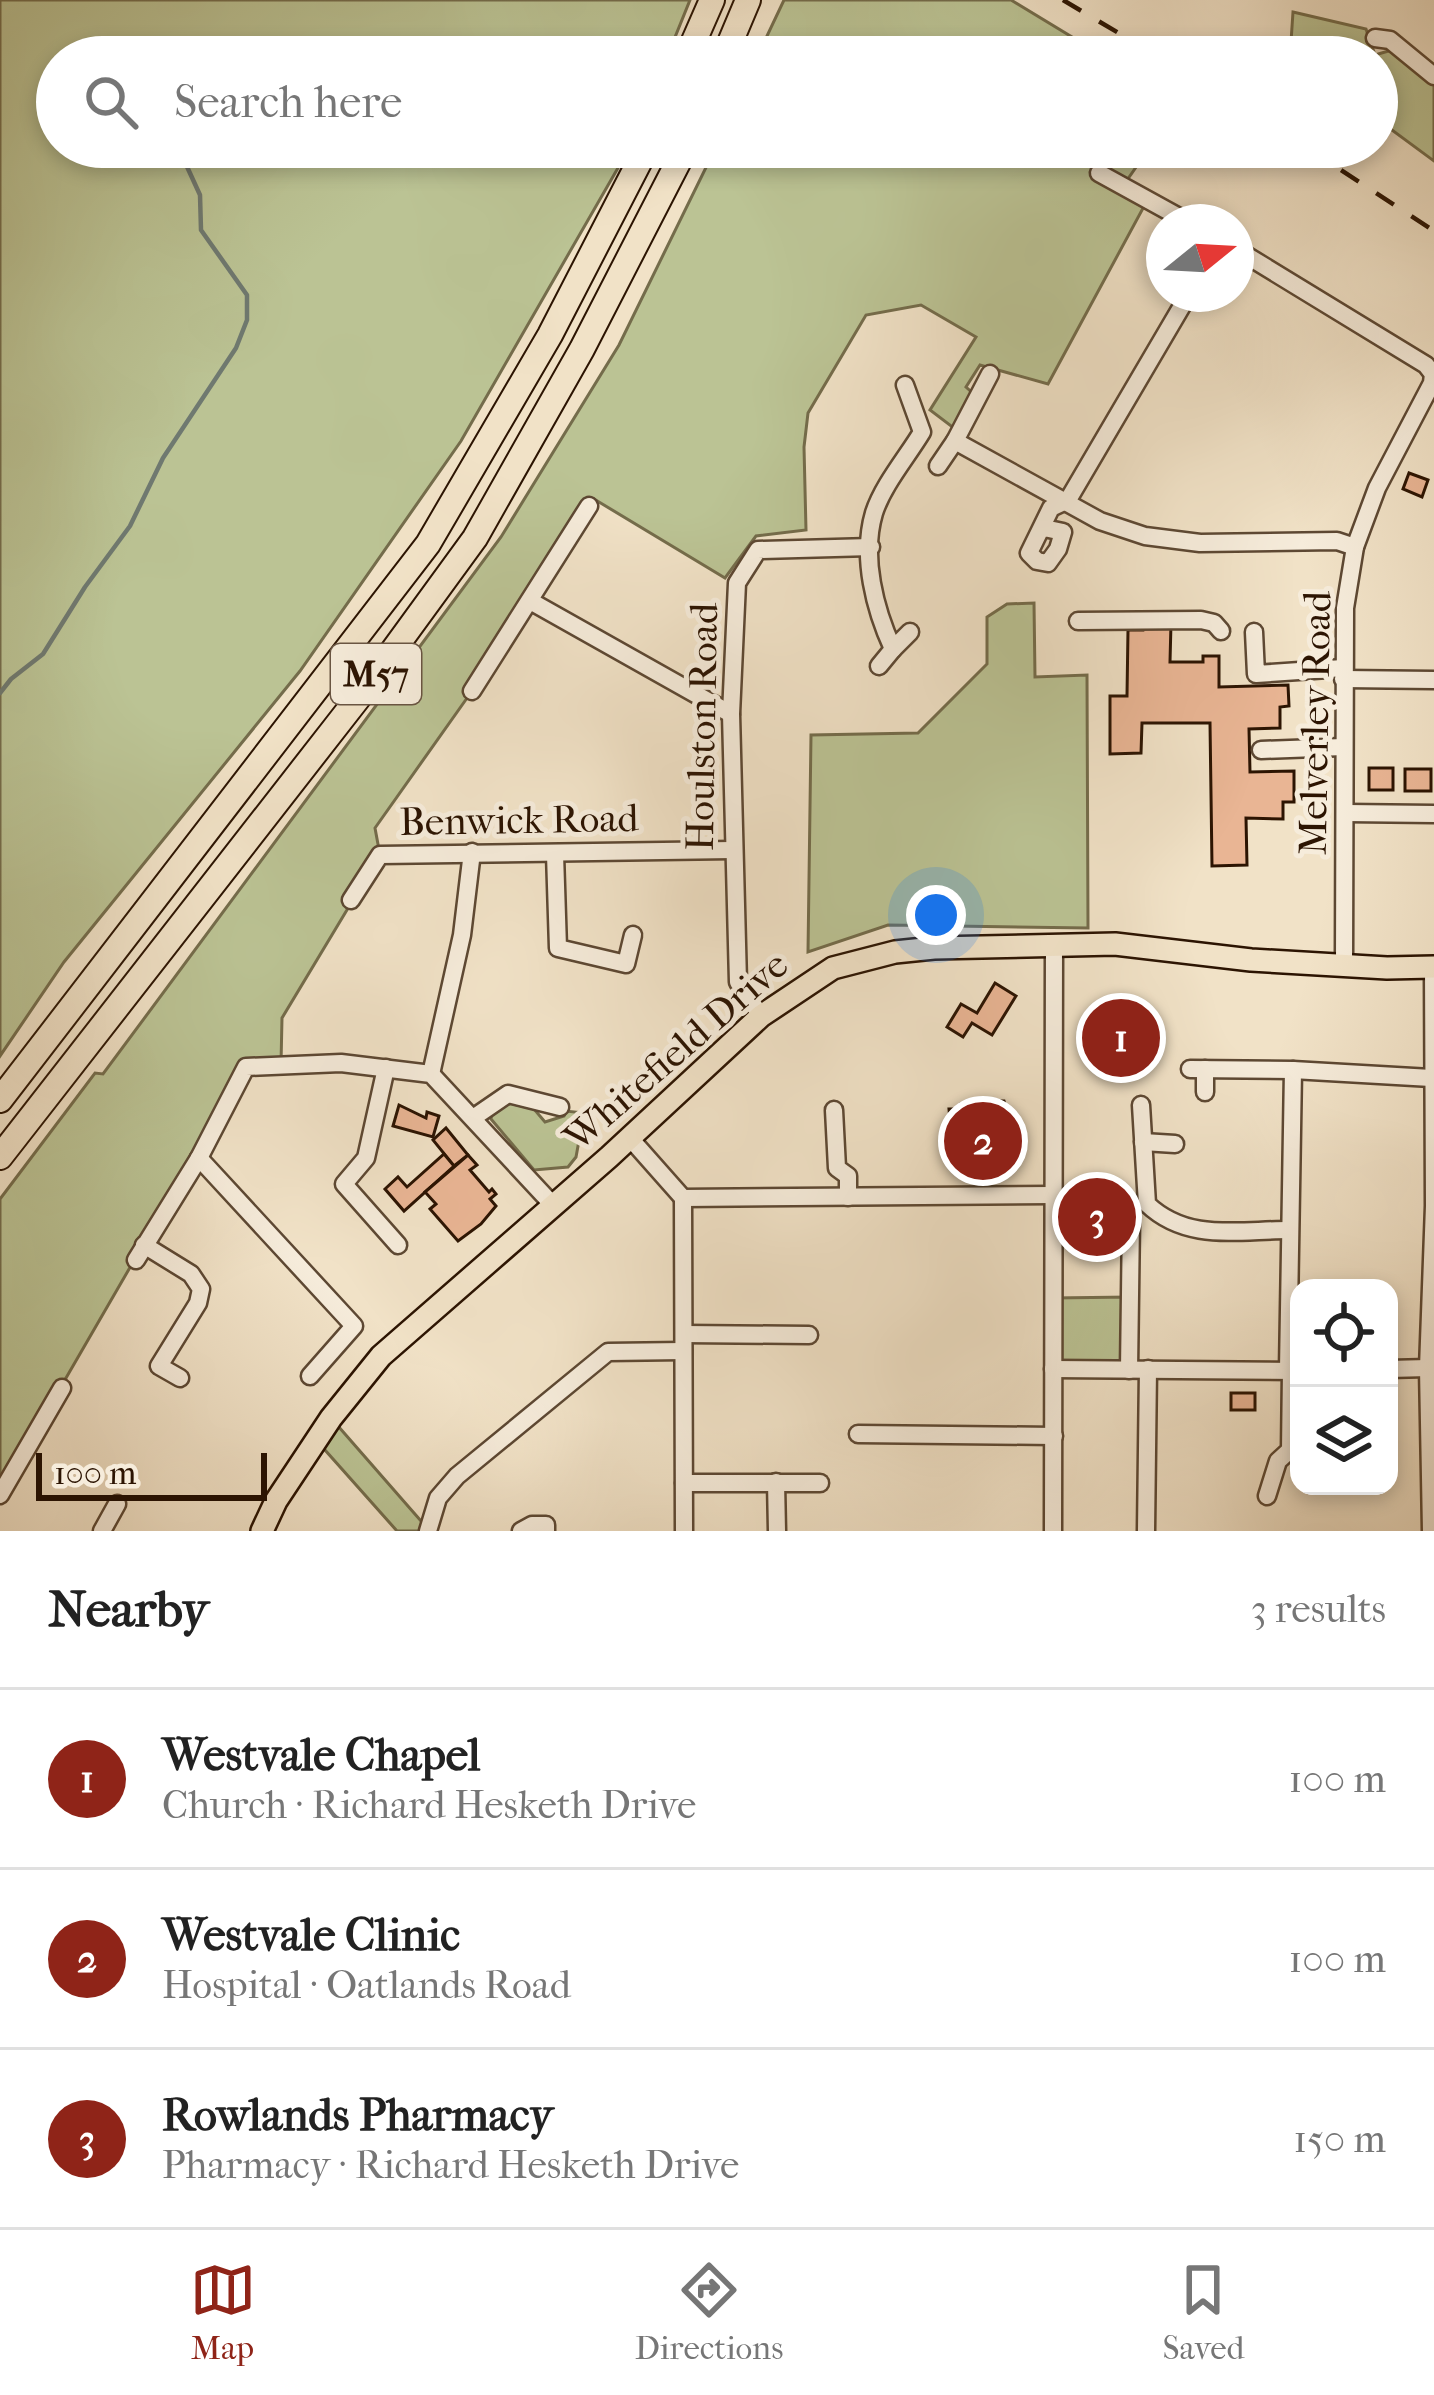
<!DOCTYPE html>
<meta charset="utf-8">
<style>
body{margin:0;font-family:"IM FELL French Canon",serif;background:#f2f2f2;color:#222}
.controls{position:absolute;right:36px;bottom:36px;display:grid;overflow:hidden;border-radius:24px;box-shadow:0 6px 18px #0003}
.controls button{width:108px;height:108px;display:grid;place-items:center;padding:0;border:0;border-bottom:3px solid #e0e0e0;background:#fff;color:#222;font:60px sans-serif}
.compass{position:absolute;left:1146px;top:204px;width:108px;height:108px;border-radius:50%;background:#fff;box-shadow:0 6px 18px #0003;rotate:72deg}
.scale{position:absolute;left:36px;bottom:30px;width:231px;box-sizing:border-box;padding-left:12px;border:6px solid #2c1402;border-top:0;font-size:33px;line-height:42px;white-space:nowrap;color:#2c1402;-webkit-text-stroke:9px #f6ecdb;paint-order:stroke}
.you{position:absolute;left:936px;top:915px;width:42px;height:42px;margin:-30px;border:9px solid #fff;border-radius:50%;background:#1a73e8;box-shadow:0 0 0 18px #1a73e833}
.badge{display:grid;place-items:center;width:78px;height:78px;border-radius:50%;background:#8f2418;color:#fff;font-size:39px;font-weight:700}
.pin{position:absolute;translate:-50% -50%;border:6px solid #fff;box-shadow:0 3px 12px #0006}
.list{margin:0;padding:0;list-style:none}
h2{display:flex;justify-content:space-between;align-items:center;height:156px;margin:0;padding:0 48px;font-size:51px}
h2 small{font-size:39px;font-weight:400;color:#767676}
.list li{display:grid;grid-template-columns:78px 1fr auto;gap:36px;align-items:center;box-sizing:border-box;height:180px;padding:0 48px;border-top:3px solid #e0e0e0}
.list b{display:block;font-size:45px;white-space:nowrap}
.list p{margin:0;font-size:39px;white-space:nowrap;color:#767676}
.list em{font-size:39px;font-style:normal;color:#767676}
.icon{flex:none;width:66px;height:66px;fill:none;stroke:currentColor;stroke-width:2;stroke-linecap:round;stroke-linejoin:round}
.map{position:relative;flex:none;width:1434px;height:1531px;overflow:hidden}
.search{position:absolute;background:#fff;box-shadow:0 6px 18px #0003;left:36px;right:36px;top:36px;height:132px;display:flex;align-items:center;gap:30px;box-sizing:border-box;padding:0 42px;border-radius:66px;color:#767676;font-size:45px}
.sheet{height:696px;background:#fff}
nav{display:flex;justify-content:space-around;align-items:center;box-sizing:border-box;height:168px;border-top:3px solid #e0e0e0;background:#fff;font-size:33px;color:#767676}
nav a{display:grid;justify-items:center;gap:6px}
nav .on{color:#8f2418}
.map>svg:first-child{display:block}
.green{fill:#bbc394;stroke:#746c4b;stroke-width:3}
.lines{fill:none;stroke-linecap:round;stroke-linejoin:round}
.stream{stroke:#6f7970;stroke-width:4.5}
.building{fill:#e9b594;stroke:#2c1402;stroke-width:3}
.minor-casing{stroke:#5d4833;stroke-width:21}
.major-casing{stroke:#2c1402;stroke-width:26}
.highway-casing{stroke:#2c1402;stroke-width:28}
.minor{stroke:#f6ecdb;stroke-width:16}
.major{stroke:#f1e2c7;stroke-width:21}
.highway{stroke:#f1e2c7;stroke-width:24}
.rail{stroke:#2c1402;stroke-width:4.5;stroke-dasharray:21 21;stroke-linecap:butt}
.labels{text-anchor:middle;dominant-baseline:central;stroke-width:10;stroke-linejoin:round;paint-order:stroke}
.shield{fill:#f6ecdb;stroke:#695543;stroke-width:3}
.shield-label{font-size:36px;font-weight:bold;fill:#2c1402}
.street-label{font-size:39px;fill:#2c1402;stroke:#f6ecdb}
</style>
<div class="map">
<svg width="1434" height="1531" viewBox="0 0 1434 1531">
<rect width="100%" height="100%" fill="#f1e2c7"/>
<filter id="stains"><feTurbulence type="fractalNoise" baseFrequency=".00167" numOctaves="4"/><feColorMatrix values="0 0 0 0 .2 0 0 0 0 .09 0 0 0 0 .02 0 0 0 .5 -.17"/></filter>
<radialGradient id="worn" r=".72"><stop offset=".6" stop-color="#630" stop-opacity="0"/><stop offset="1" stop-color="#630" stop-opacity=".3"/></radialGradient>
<!-- green -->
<g class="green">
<path d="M0,0H690L667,57H57V147H630L461,441L300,671L64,962L0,1056Z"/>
<path d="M784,0H1011L1105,57H757Z"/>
<path d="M1293,12L1366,29L1375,55L1392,50L1434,85V161L1377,119V57H1290Z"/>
<path d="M716,147H1150L1123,186L1148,199L1048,384L980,365L966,387L978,398L955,429L930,410L976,337L921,305L866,315L808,413L804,447L806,530L756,536L725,578L594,499L472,691L375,828L380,855L282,1018L281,1064L246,1067L0,1492V1199L95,1073L103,1074L501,537L619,345Z"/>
<path d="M1034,603L1035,677L1087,675L1088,928L888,925L808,952L811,735L918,733L987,664V617L1007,604Z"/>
<path d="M509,1103L534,1109L545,1122L564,1116L566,1111L584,1113L576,1157L568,1167L534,1170L491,1119L492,1110Z"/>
<path d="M1130,1297L1129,1370L1053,1369V1298Z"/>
<path d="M331,1418L428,1529V1531H397L317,1441Z"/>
</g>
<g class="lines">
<!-- stream -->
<path class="stream" d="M0,693L11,679L43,654L85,587L130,526L163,458L236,348L247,320V295L201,230L200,195L178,147"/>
</g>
<!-- building -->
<g class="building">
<path d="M1409,473L1428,480L1422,497L1403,489Z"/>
<path d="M1144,623H1171L1170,662H1203V656H1219V687L1288,685L1289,706L1280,707V728L1249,729L1250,772L1294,771V802H1283V819L1246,818L1247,865L1212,866L1210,723H1142L1141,753L1110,754V696H1127L1128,630H1143Z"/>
<rect x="1369" y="768" width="24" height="22"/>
<rect x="1405" y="769" width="26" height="22"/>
<path d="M995,983L1016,996L992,1035L972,1023L963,1037L947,1027L961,1004L977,1013Z"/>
<path d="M1096,1016L1146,1017L1145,1060H1096Z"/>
<path d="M993,1101H1004L1009,1120H1013L1008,1173H984V1154H953L949,1109H961V1104H993Z"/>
<path d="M399,1105L426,1118L427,1112L439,1116L433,1137L393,1126Z"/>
<path d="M446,1128L468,1155L454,1166L433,1140Z"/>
<path d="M444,1154L454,1166L404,1211L385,1189L398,1177L407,1187Z"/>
<path d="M468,1155L477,1165L470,1170L489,1192L492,1189L496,1194L490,1199L496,1206L481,1224L458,1241L430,1209L436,1204L425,1192Z"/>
<path d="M1079,1210H1115L1116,1225H1079Z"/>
<rect x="1231" y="1393" width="24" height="17"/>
</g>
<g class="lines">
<defs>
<g id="minor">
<path d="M1375,38L1390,40L1434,76"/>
<path d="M1099,173L1188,222"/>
<path d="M1236,249L1426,365L1433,374L1432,383L1377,488L1355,547L1345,608L1344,965"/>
<path d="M990,374L955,441L1100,521L1145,536L1200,543L1337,541L1355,547"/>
<path d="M905,385L922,432C907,457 883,485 874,513C861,557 875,610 893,649L910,632"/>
<path d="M938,466L955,441"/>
<path d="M1044,528L1063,532L1058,549L1048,563L1037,561L1029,553L1051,508L1068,500L1189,294"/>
<path d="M532,602L731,714"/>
<path d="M1078,621L1201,620L1214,623L1221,631"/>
<path d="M1254,632L1256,674L1343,668"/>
<path d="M879,666L893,649"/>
<path d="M1343,679L1434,680"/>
<path d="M472,691L589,506"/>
<path d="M1261,750L1343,747"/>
<path d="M1346,813L1434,814"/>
<path d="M555,854L558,948L626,964L633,935"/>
<path d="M351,900L380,855L732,850"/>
<path d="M761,1016L738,982L731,714L737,583L758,550L871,547"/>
<path d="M386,1068L366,1158L344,1184L398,1245"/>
<path d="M1190,1069L1293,1070L1431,1078"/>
<path d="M431,1074L462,935L472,852"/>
<path d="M1205,1092V1069"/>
<path d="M1141,1105L1147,1204C1187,1242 1237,1230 1289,1230"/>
<path d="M834,1110L837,1168L848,1176V1197"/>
<path d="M473,1118L508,1094L560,1107"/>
<path d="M629,1137L683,1198L1052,1195"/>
<path d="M1143,1142L1175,1144"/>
<path d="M199,1158L354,1326L310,1376"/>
<path d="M683,1198L684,1531"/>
<path d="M144,1245L191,1274L201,1289L198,1303L159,1366L180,1378"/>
<path d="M136,1260L199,1158L246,1067L341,1063L431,1074L552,1204"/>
<path d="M684,1334L809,1335"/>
<path d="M1053,1369L1298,1371"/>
<path d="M1389,1369L1428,1368"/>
<path d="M1129,1370L1131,1219"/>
<path d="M1288,1370L1293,1070"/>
<path d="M858,1434L1054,1436"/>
<path d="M776,1482L777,1531"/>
<path d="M684,1483H820"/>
<path d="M0,1495L62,1388"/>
<path d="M1267,1496L1278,1461L1290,1450L1291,1371"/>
<path d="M102,1531L117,1504"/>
<path d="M428,1531L438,1498L457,1476L608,1352L683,1351"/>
<path d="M521,1531L532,1525H546V1531"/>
<path d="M1053,1531L1054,944"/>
<path d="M1146,1531L1148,1369"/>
<path d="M1431,1531L1428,1368L1434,1206L1433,967"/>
</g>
<path id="major" d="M262,1531L276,1501L331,1418L381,1356L609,1157L761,1016L833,968L895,952L934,948L1115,944L1251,960L1387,968L1434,967"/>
<g id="highway">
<path d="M687,57L712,0"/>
<path d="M724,57L748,0"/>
<path d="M0,1100L428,544L550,335L647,147"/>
<path d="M0,1157L362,693L475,538L582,349L686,147"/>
</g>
</defs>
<!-- minor casing -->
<use href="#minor" class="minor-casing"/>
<!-- major casing -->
<use href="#major" class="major-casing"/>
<!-- highway casing -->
<use href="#highway" class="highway-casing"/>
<!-- minor -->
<use href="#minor" class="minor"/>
<!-- major -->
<use href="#major" class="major"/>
<!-- highway -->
<use href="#highway" class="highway"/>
<!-- rail -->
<g class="rail">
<path d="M1063,0L1159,57"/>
<path d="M1306,147L1434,231"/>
</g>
</g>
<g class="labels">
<!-- shield labels -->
<rect class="shield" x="331" y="644" width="90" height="60" rx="9"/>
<g class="shield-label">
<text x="376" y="674">M57</text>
</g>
<!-- street labels -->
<g class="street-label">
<text transform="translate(1315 723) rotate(-89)">Melverley Road</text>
<text transform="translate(702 727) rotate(-89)">Houlston Road</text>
<text transform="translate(519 820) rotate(-1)">Benwick Road</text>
<text transform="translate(676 1051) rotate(-41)">Whitefield Drive</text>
</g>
</g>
<rect width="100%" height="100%" filter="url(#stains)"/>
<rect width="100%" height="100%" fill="url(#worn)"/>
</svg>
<div class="controls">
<button><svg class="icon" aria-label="locate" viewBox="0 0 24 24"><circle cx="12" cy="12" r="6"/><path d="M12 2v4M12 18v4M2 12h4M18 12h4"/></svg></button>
<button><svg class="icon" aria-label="layers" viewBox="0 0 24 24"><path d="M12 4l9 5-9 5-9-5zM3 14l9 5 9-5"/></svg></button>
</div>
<svg class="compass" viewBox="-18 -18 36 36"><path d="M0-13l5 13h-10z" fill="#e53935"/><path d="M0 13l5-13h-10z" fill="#767676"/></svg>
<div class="scale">100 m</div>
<div class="you"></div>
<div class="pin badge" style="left:1121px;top:1038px">1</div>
<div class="pin badge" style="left:983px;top:1141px">2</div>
<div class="pin badge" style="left:1097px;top:1217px">3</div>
<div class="search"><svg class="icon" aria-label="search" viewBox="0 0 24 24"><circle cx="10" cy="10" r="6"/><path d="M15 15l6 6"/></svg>Search here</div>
</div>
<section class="sheet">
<h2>Nearby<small>3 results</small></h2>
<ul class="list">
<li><span class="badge">1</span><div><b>Westvale Chapel</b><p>Church · Richard Hesketh Drive</p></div><em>100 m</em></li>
<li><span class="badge">2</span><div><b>Westvale Clinic</b><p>Hospital · Oatlands Road</p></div><em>100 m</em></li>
<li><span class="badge">3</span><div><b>Rowlands Pharmacy</b><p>Pharmacy · Richard Hesketh Drive</p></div><em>150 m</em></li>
</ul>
</section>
<nav>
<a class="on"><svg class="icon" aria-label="map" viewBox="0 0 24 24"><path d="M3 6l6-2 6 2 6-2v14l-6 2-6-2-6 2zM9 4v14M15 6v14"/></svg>Map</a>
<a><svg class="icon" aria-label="directions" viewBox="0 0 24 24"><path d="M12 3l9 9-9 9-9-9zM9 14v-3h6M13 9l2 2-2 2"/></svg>Directions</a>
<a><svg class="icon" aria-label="saved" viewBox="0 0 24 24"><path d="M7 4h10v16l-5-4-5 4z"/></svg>Saved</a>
</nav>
